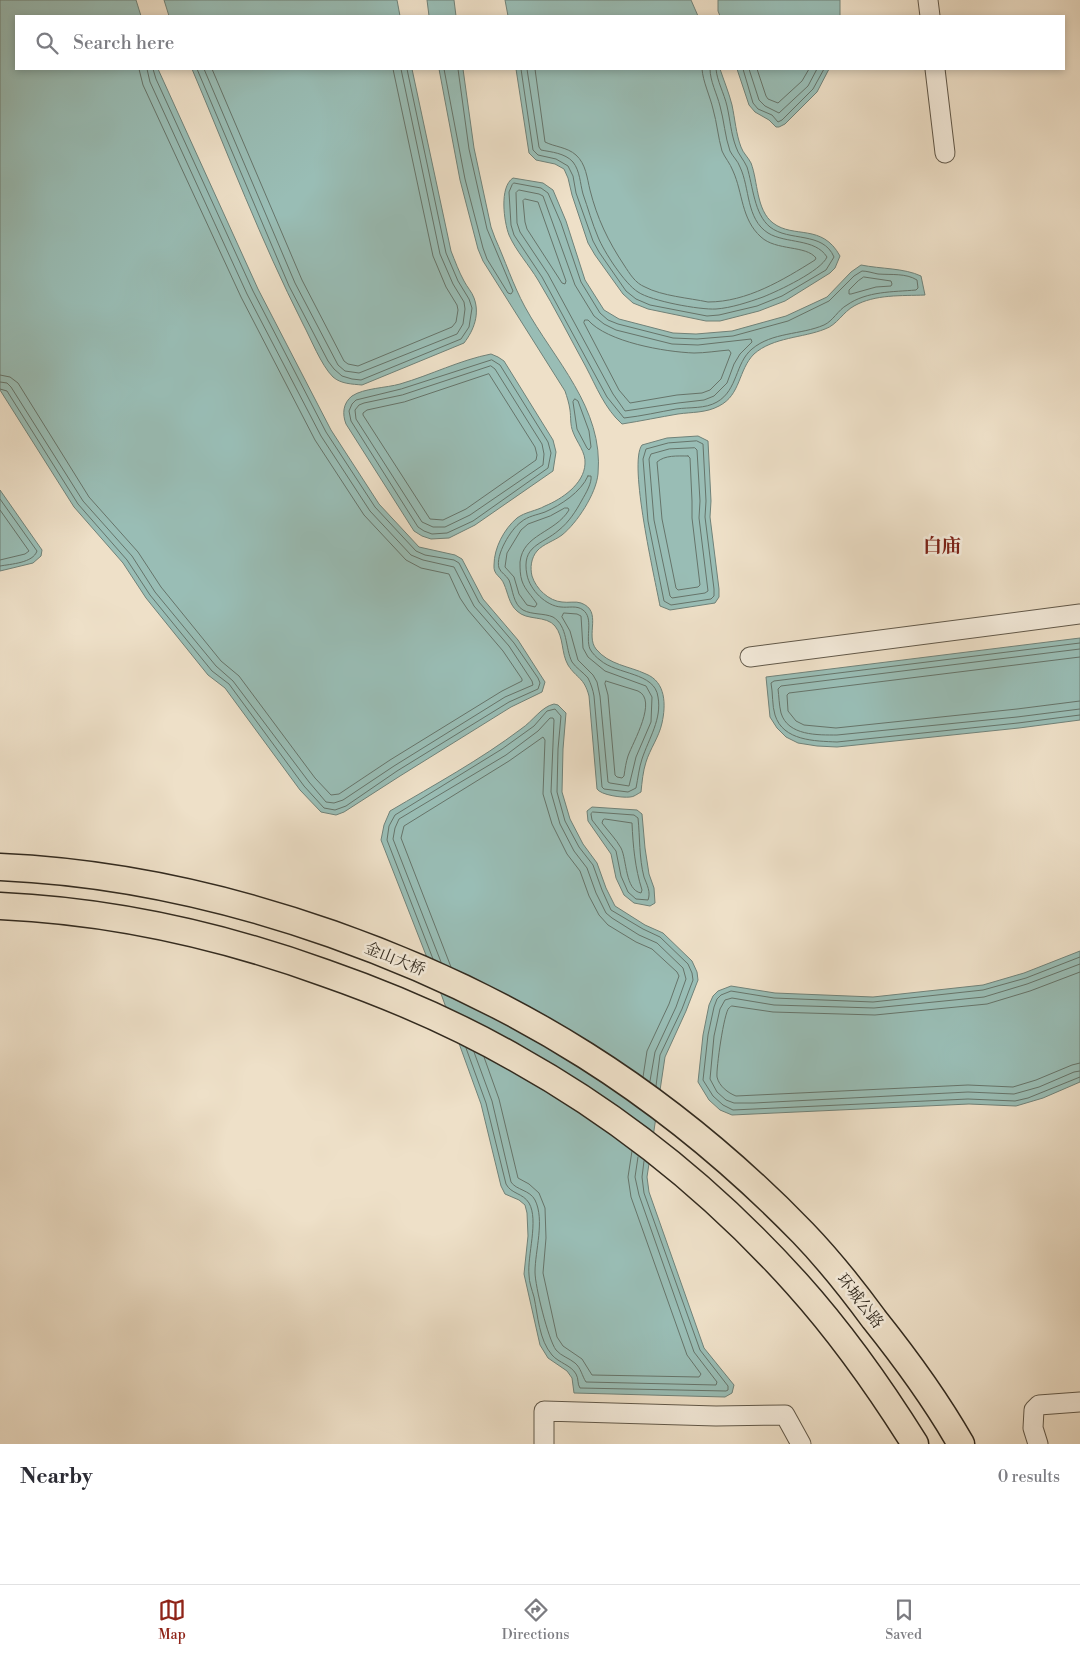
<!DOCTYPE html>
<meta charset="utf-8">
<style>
body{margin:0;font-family:"Libre Bodoni","Noto Serif SC",serif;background:#f2f2f3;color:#2b2b33}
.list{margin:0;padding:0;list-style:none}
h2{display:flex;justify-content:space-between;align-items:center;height:65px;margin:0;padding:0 20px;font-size:21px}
h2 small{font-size:16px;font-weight:400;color:#7c7c81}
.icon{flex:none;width:28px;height:28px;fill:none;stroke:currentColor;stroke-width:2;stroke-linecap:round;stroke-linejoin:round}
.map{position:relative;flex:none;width:1080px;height:1444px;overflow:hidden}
.search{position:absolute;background:#fff;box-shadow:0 2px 8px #0003;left:15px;right:15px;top:15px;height:55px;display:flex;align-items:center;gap:12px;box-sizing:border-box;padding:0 18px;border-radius:0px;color:#7c7c81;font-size:19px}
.sheet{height:140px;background:#fff}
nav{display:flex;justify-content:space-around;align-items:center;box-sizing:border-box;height:70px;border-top:1px solid #e1e1e2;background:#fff;font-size:14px;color:#7c7c81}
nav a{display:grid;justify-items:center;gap:2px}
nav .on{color:#8f2418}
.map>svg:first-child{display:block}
.water{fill:#99bdb5;stroke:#708279}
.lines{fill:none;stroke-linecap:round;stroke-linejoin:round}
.shore{stroke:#66746a;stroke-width:1}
.minor-casing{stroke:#615849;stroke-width:21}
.highway-casing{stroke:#322a1f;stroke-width:29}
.minor{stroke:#f4ebdb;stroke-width:19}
.highway{stroke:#eee0c8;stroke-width:26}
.labels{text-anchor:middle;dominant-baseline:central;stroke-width:5;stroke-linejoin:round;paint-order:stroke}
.street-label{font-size:16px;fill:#322a1f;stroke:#f4ebdb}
.quarter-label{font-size:19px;font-weight:bold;fill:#7a1f14;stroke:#f4ebdb}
</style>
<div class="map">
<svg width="1080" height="1444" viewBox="0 0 1080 1444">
<rect width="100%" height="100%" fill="#eee0c8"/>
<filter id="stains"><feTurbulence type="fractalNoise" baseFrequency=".004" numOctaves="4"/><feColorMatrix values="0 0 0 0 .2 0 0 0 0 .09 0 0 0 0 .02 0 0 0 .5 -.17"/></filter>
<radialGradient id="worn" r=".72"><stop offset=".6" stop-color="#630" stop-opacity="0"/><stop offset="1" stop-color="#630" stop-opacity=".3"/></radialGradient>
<!-- water -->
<g class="water">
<path d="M0,0H136L141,16H16V69H158L258,289L331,430L379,504L419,547L455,555L462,559L483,599L518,640L545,682L542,692L511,707L400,776L344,812L336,815L321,812L300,790L225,688L208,675L146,598L123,563L74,507L0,390Z"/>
<path d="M164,0H397L400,16H169Z"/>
<path d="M427,0H454L456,16H429Z"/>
<path d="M505,0H691L698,16H508Z"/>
<path d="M718,0H840V16H720L718,11Z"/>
<path d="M192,69H412L451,251C455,261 459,272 464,281C467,287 472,292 474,298C480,314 474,330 464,343L362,385C352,384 341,384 333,377C321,365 311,339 303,324C261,241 228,154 192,69Z"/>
<path d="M439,69H463L474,148L491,227L495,238C505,260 513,285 525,307C554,360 604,408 598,474C596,494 577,523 562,535C554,541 543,544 537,551C531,558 530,568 532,576C536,589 549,601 562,602C568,603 576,601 581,603C603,611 585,635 596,649C609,665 629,666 646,674C666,682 666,705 662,723C659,737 650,749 646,762C643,771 642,782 641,792C637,794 634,797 630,797C622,798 601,795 597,789L589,696C584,677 577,679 568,665C561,653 564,637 555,626C546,615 527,621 517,611C509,604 508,593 504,584C501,576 493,575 494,565C494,548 504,529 517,518C525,512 536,511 545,506C562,499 584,484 585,464C586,452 577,443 573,432C570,425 571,417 570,410C569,403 567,397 565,391L483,261L478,249L460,180Z"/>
<path d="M516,69H720C724,81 729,93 732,105C735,119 736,134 741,147C743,153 748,157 751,163C758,181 756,210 773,223C794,239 822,223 840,256L835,268L830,273L785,301L759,311L720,321H706L648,309L633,303L623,294L595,255L588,243L572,195L568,178L564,169L555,164L536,160L529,153Z"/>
<path d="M737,69H829L817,92L785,124L779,127H776L769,120L755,112L749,105Z"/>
<path d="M513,178L543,183L553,190L566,221L585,280L604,310L619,319L673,333L696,334L732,331L786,316L827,297L851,272L861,265C881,269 904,268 921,276L925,295C902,296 875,294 854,306C843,312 837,325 825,329C803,338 773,337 754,354C738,370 741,395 719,406C706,413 692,412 678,414C660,417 641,421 622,424C605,409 596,386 586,367C570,338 555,308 538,280C529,265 516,251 509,235C504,222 499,187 513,178Z"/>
<path d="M491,354L498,357L504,361L553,440L556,452L553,471L475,525L449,538L431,539L422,536L414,531L346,424C342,414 343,403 352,396C364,388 386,388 400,384C431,375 460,360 491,354Z"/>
<path d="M698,436L708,441L711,501L710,517L719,589V597L715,603L670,610L660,606C655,579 628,463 642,445L667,438Z"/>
<path d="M0,490L42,550L41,556L33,563L0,571Z"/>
<path d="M1080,638V720L1019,728L837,747L817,746L798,743L786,737L777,728L770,717L766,677Z"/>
<path d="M554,704L558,705L566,713L563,749L562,792L570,819L583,844L597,863L606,888L615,906L645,925L663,933L692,961L697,972L698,980L686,1011L665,1057L647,1177L649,1192L704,1348L734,1385L732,1393L725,1397L574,1393L572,1378L567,1371L548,1358L540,1345L524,1274L528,1236L527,1213L525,1205L519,1200L505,1194L501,1186L481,1104L440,991L381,840L384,825L390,811C434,785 480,760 521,729C533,721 541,707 554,704Z"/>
<path d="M592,807L637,810L642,814L645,848L649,874L654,888L655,903L650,906L634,903L624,895L616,878L611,854L588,821L587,811Z"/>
<path d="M1080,951V1082L1043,1098L1016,1106L969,1104L732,1115L720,1110L709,1100L698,1082L703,1035L709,1005L713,996L718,991L731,986L775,993L873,997L983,985L1024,973Z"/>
</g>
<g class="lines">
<!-- shore -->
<g class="shore">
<path d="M197,69L289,286L328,361L334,369L342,376L352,379L361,380L461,339L469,327L472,308L469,299L458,281L446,253L407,69"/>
<path d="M204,69L295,283L338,365L345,371L359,373L457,334L463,324L465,309L464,302L453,284L440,254L401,69"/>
<path d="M212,69L302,280L344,361L348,364L358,366L452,327L456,322L458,310L457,305L446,287L433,256L393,69"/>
<path d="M444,69L465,179L483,248L487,259L508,293L511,294L513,291L487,229L469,149L458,69"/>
<path d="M521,69L533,150L538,155L556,159L568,166L573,176L576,193L593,241L599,252L626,291L636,299L650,305L707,316L719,315L757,306L782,296L826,270L834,257C823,231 789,242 770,227C754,214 753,186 747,167C744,160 738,154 736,147C731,134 730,119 727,106C724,93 717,81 716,69"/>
<path d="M527,69L539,147L541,150C551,152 565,153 573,162C580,171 580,183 583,194C588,208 592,223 598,237C604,252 625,284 638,292C651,301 700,310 716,309C731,308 749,302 763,297C778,291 821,271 827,257C815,238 786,244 768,233C746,219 750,188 740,167C738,161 733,157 730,151C725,137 724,120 720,106C717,94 710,81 710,69"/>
<path d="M535,69L545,142C555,147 567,147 576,155C586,164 587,178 590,190C597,218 608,241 624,265C630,274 635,283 645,287C662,296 689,298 708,302C747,302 783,280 815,260L816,258C806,245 776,251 761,237C741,219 743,193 733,171C730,163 725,158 722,151C718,137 717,123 713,109C710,96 703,82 702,69"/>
<path d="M743,69L753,103L758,109L772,115L778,122L782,120L813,89L824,69"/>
<path d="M749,69L759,100L765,106L779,113L808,86L817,69"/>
<path d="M757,69L766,96L768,99L778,103L802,81L809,69"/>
<path d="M514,183L541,188L548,193L561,223L581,282L600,313L608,320L618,324L673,338L697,339L733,336L788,321L829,301L854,276L862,271C867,271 873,273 878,274C891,275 906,273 917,280L918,288L916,290C893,292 867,291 847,305C838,310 833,321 824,325C801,335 772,332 752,349C735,363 738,390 717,402C705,409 690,407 676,409C659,412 642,416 624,418L607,397L542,277L514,235L511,225L509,192L512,185Z"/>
<path d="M519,190L539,194L543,196L575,285L594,316L604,324L616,330L672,344L698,345L751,339L752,342L740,354L734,364L727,383L714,396L704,400L678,403L625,411L613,394L548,274L520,232L517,223L516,193Z"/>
<path d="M525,199L538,202L566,281L565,284L562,283L527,229L525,222L523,201Z"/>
<path d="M864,277L891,281L892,284L891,286L876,287L851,294H849V290L858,281Z"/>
<path d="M585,320H588C607,342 665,352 694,353C705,353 717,351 729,350L731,353L721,379L710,390L702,393L677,395L630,403L619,390L584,323Z"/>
<path d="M492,360L500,365L548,442L551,453L548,468L473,521L447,533L432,534L424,531L418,527L351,421L349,411L352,404L356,400L401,389Z"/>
<path d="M491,366L495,369L542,444L544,454L543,465L470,515L445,527H433L422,522L356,419L355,410L359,405L364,403L402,395Z"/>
<path d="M489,374L535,447L537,455L536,460L466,509L443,520L430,519L363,415V413L367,410L404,402Z"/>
<path d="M0,375L10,377L18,383L89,497L138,552L161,587L221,661L239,676L315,778L331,795L339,794L390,760L502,691L522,681V679L503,651L468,610L460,598L449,574L421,568L406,560L364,515L315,440L241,297L143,85L139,69"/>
<path d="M0,382L7,383L11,387L83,501L132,556L155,592L216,666L233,681L309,782L326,802L334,803L343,800L394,766L505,697L533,685L532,681L509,646L474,606L454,567L423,560L411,555L370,511L321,436L247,294L150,82L147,69"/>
<path d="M0,389L7,391L78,504L127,560L150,595L212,671L229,684L304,786L324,808L335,810L346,806L397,771L509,702L538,689L540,683L538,678L514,643L479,602L459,563L454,560L425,555L416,551L375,507L326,432L253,291L156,79L153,69"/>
<path d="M575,399L578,401L589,431L591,447L589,450L587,448L577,429L573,402Z"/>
<path d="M697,441L703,444L706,501L705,517L714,589V596L711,599L671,605L664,601L648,521L643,459L646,449L668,443Z"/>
<path d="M695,448L697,450L700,501L699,518L708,591L705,593L672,598L670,596L654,520L649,459L651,454L669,449Z"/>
<path d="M688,456L690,458L692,501V518L700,585L698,587L678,590L676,588L662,519L657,462C665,455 677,456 688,456Z"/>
<path d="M588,476H591C592,483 586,493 582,500C576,511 569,522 559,530C542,545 521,545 527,575C530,590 546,606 561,607C568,608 577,605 583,610C594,618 585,637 590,649C592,653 597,658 600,660C617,675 655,672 658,697C662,719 649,738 642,759C639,768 638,778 636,788L628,792L604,789L602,787L594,696C593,690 591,684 588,678C583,672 576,668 572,662C565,648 568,626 553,617C544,613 532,615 523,610C513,604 513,590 509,580C506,575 501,573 499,568C495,555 511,529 521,522C528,516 537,515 545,512C561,505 581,492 588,476Z"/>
<path d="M0,499L37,551C33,563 11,564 0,566"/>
<path d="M565,508H568L569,510C555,533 523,534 520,562C520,569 520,575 522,581C525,590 532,596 537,604L535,607L527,605L519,594L514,577L505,567L507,553L521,530L528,524L550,516Z"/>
<path d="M0,510L29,551L25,554L0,560"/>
<path d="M564,613L577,614L581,616L583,648L588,657L605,671L646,686L652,697L651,722L636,757L629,786L610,783L608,782L600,696L597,682L593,675L578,660L570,631L562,617Z"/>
<path d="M1080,643L774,681L771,683C773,693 772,706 775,715C783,741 815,741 837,742L1018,723L1080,715"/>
<path d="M1080,649L781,686L778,689C779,696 779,705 781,713C788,736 818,735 837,735L1017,717L1080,709"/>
<path d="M1080,657L789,693L787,695L788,711L796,721L804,725L836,728L1017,709L1080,701"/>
<path d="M606,681L638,691C658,700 633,742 628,756C626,762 625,769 624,776L622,778L617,777L615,775L608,695L605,684Z"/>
<path d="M593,812L634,815L638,818C640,837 639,858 644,877C647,885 651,892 648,900L636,899L628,892L621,876L616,851L592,820L591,814Z"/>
<path d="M605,819L632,823C633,846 635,868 642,890L641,893C625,890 627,860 621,848C616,839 608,831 602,823L603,820Z"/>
<path d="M1080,957L1026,978L983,990L873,1002L774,998L731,991L721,995L717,999L714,1007L708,1035L703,1080L713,1096L723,1105L733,1110L968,1099L1015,1101L1028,1098L1080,1077"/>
<path d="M433,959L387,840L389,826L395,815L502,749L534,726L547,711L555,709L561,716L558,749L557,792L565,821L579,847L593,865L602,890L611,910L643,929L660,937L688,964L692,973L693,980L682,1009L660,1055L656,1086"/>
<path d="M441,962L393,839L395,828L399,819L506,755L538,731L550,718H553L554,720L551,792L560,824L574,851L587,868L596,893L606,913L612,918L639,935L657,943L683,968L686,979L676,1007L655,1052L650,1081"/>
<path d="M1080,964L1027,984L984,997L874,1008L774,1005L732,998L725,1000L720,1009L714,1036L710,1079L717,1092L726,1100L734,1103H754L968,1092L1014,1094L1039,1087L1074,1072L1080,1071"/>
<path d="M451,967L401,838L404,826L509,761L543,737L545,740L543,794L552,824L567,854L580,871L589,896L599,915L608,925L636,942L652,949L677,972L679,976L669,1004L647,1051L643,1077"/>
<path d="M1080,972L1030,991L987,1004L875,1015L773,1012L732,1006C731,1006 730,1007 729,1008C724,1012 716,1069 717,1077C719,1086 728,1093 736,1096L968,1085L1013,1087L1036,1080L1072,1065L1080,1063"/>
<path d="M466,1048L486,1103L506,1184C511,1194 523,1193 529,1203C539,1220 527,1256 529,1275C529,1282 532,1290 534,1297C538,1316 539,1340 552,1355C559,1363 571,1365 576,1374C579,1379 577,1384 580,1388L726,1391L728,1390V1386L700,1350L644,1193L642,1177L644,1161"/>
<path d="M474,1052L492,1101L511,1182C516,1190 530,1190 535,1200C545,1220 535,1251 535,1272C535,1286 548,1339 556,1350C561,1356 569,1358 575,1363C581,1368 582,1376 586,1382L716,1385L717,1382L694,1352L639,1195L635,1177L638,1157"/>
<path d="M484,1057L499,1099L518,1178L529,1184L539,1193L545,1208L546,1238L543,1273L557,1337L563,1346L582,1359L592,1375L699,1377L701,1374L687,1355L631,1197L628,1177L632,1151"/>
</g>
<defs>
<g id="minor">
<path d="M928,0L930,16"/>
<path d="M935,69L945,153"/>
<path d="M750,657L1080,614"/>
<path d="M544,1444V1411L716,1416L785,1415L801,1444"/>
<path d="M1038,1444L1033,1428L1034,1410L1039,1405L1080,1402"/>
</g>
<g id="highway">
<path d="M0,867C115,872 224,896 332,934C516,999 667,1093 803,1233C829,1260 852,1289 874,1319C906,1359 936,1400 961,1444"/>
<path d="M0,906C111,911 220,935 325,973C391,996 456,1024 517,1059C621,1117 717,1195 797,1284C841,1333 880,1388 915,1444"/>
</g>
</defs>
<!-- minor casing -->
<use href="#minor" class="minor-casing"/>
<!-- highway casing -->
<use href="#highway" class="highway-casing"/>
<!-- minor -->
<use href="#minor" class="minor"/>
<!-- highway -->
<use href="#highway" class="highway"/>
</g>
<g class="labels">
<!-- street labels -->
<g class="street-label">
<text transform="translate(395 959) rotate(22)">金山大桥</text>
<text transform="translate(860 1301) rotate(52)">环城公路</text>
</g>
<!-- quarter labels -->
<g class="quarter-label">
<text x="942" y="546">白庙</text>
</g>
</g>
<rect width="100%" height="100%" filter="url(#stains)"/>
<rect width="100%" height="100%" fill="url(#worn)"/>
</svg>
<div class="search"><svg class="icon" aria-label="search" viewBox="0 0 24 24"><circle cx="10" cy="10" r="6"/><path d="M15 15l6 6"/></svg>Search here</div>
</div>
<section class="sheet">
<h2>Nearby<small>0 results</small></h2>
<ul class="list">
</ul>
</section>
<nav>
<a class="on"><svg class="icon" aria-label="map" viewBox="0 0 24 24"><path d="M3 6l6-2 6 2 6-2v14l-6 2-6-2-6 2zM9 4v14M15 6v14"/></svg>Map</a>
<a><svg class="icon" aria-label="directions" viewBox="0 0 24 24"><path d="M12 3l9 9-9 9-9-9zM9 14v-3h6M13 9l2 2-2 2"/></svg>Directions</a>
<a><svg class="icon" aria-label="saved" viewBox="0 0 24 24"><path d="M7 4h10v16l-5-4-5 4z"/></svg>Saved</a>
</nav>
